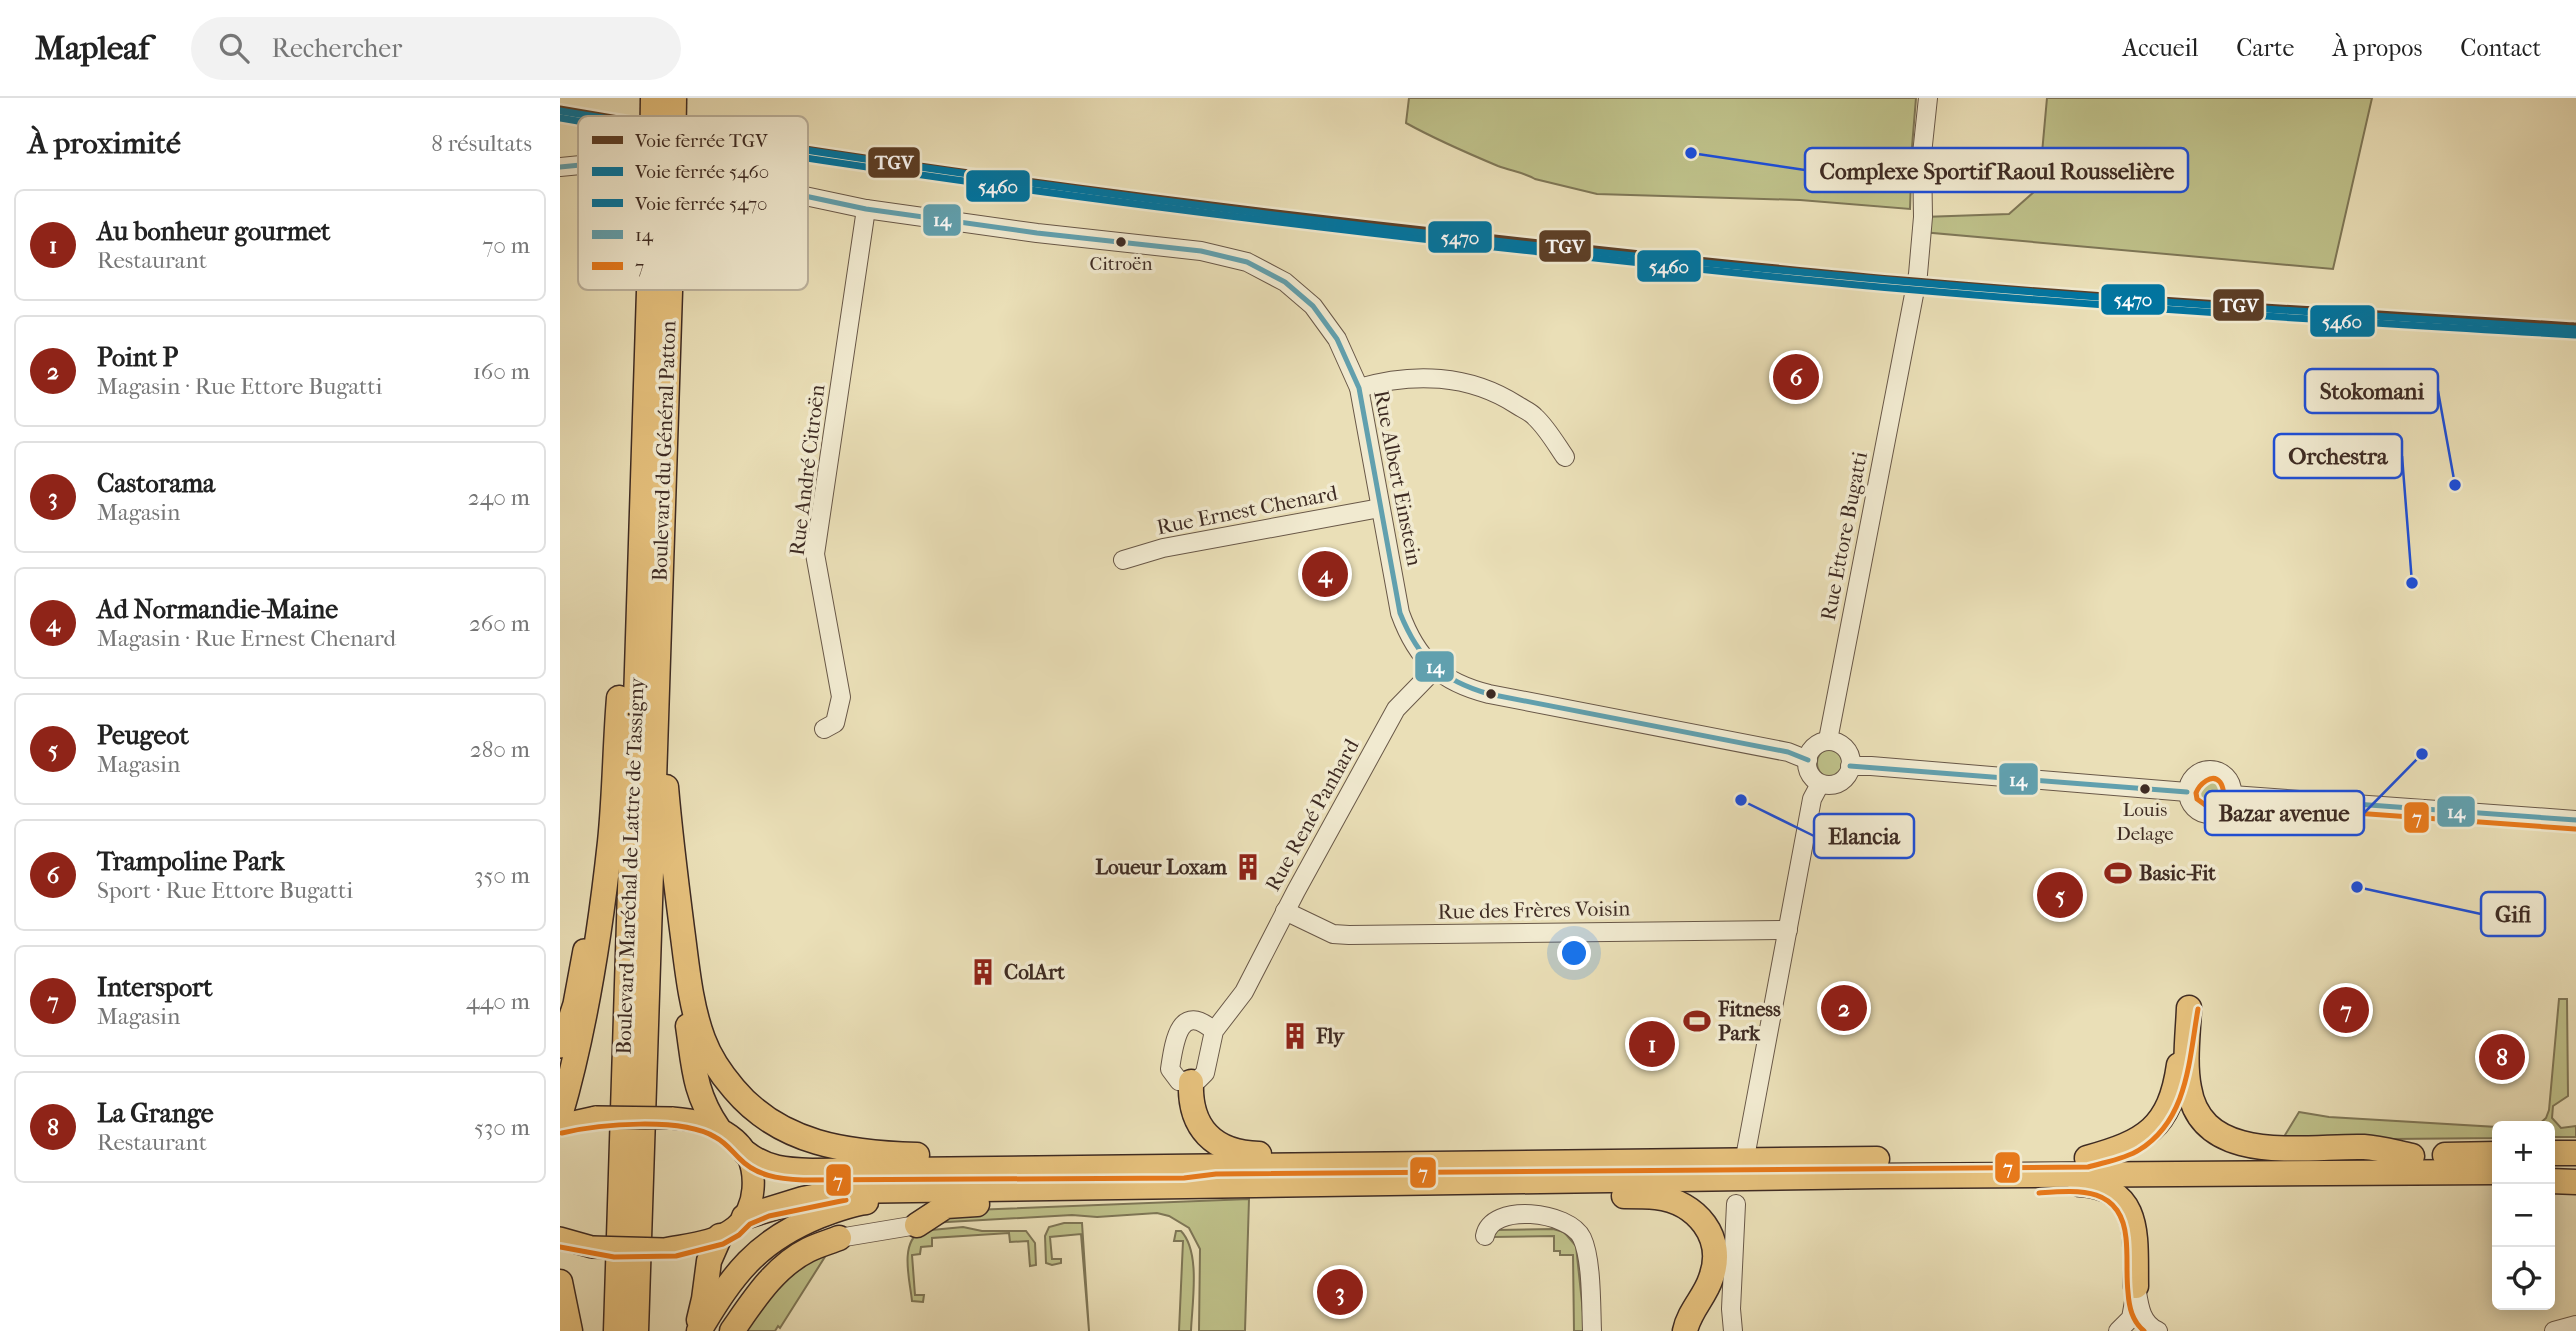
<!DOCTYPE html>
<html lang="fr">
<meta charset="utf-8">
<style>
body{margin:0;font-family:"IM FELL French Canon",serif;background:#f2f2f2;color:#222}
.controls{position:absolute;right:21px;bottom:21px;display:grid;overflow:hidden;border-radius:10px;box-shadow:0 4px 18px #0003}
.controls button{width:63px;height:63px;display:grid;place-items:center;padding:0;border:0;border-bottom:2px solid #e0e0e0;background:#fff;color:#222;font:35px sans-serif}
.you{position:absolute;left:1015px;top:856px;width:24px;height:24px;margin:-18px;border:5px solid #fff;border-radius:50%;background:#1a73e8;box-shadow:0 0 0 10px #1a73e833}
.badge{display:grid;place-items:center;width:46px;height:46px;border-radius:50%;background:#8f2418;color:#fff;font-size:23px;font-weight:700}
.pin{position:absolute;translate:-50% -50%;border:4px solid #fff;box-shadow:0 2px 7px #0006}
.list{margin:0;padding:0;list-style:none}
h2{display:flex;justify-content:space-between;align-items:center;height:91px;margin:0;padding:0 28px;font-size:30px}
h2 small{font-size:23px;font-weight:400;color:#767676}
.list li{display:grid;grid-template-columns:46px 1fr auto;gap:21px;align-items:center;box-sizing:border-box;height:112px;margin:0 14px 14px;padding:0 14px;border:2px solid #e0e0e0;border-radius:10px}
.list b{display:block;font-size:26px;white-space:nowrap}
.list p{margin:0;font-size:23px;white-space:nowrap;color:#767676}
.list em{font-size:23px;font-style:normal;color:#767676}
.icon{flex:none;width:38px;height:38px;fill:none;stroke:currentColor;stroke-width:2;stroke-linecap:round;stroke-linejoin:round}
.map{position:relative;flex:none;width:2016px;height:1233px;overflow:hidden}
header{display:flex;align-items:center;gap:42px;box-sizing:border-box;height:98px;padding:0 35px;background:#fff;border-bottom:2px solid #e0e0e0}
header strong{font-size:33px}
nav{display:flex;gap:38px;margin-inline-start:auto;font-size:24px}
.search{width:490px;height:63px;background:#f2f2f2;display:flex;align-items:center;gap:18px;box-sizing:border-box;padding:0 24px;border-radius:38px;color:#767676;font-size:26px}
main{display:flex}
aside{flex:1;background:#fff}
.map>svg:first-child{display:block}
.green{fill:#bec089;stroke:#7e7656;stroke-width:2}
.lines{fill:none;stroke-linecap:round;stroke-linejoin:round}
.minor-casing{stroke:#695848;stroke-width:20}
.major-casing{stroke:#3e2b23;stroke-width:24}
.highway-casing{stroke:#3e2b23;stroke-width:27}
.minor{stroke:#f1ead0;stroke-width:18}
.major{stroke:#e5c07c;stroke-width:21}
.highway{stroke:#e5c07c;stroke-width:24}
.major-bridge-casing{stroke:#3e2b23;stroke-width:24;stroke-linecap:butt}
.highway-bridge-casing{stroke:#3e2b23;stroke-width:27;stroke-linecap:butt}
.major-bridge{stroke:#e5c07c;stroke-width:21}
.highway-bridge{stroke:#e5c07c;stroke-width:24}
.bus-1-casing{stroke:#f1ead0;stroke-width:10}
.bus-2-casing{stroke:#f1ead0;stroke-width:10}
.bus-1{stroke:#61a0ae;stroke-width:5}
.bus-2{stroke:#e7791b;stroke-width:5}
.rail-1-casing{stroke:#f1ead0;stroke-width:12}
.rail-2-casing{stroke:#f1ead0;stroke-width:12}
.rail-3-casing{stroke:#f1ead0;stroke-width:12}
.rail-1{stroke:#5c3e26;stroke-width:7}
.rail-2{stroke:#0075a1;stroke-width:7}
.rail-3{stroke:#0075a1;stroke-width:7}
.bus-dot{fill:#3e2b23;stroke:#f1ead0;stroke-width:2.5}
.labels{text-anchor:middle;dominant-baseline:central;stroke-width:7;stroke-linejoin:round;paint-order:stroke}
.bus-label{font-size:19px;fill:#3e2b23;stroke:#f1ead0}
.street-label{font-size:21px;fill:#3e2b23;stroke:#f1ead0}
.poi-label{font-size:21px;font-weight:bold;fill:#3e2b23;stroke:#f1ead0;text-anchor:start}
.key{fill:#f1ead0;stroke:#bbb19c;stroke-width:2}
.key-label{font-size:19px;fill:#3e2b23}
.leader{fill:none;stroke:#1d4ed8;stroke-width:2.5}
.callout-dot{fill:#1d4ed8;stroke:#f1ead0;stroke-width:2.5}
.callout{fill:#f1ead0;stroke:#1d4ed8;stroke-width:2.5}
.callout-label{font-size:23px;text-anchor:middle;font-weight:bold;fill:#3e2b23}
.line-badge{stroke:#f1ead0;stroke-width:2.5}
.badge-label{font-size:19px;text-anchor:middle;font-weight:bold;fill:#fff}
</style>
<header>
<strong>Mapleaf</strong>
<div class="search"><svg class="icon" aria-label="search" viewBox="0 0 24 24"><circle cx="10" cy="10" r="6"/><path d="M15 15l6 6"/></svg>Rechercher</div>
<nav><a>Accueil</a><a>Carte</a><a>À propos</a><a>Contact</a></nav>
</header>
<main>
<aside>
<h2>À proximité<small>8 résultats</small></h2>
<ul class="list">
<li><span class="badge">1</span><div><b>Au bonheur gourmet</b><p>Restaurant</p></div><em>70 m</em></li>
<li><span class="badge">2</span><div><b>Point P</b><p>Magasin · Rue Ettore Bugatti</p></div><em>160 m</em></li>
<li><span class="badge">3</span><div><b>Castorama</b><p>Magasin</p></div><em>240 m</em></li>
<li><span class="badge">4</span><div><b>Ad Normandie-Maine</b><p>Magasin · Rue Ernest Chenard</p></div><em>260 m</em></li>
<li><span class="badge">5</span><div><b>Peugeot</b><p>Magasin</p></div><em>280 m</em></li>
<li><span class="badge">6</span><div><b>Trampoline Park</b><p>Sport · Rue Ettore Bugatti</p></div><em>350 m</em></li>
<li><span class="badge">7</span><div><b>Intersport</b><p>Magasin</p></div><em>440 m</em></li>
<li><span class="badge">8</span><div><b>La Grange</b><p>Restaurant</p></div><em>530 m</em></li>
</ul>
</aside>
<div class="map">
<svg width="2016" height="1233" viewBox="0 0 2016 1233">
<rect width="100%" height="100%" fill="#eadfb7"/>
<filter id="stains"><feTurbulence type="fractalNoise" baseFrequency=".00286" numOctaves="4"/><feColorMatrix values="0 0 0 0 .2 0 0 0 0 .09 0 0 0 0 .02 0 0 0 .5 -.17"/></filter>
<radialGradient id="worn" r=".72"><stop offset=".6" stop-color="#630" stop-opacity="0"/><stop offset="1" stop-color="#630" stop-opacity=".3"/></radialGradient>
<!-- green -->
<g class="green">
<path d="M849,0H1356L1352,49L1350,111L1240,102L1037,96L975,81C963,74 951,73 938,68C907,55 875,41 846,25Z"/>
<path d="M1487,0H1812L1773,171L1362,134L1363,119L1449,116L1475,93L1482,55Z"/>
<circle cx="1272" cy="665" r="15"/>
<circle cx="1650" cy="694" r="14"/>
<path d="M1999,901H2007L2008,998L1993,1008L1992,1020L2001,1030L2016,1028V1039H1990V1028H1977L1986,1020L1989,1012Z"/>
<path d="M1739,1014L1769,1019L1937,1029V1040L1722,1042Z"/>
<path d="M689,1101L685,1233H639L640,1151L629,1130L609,1118L597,1115L537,1119L512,1117L369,1125L386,1113Z"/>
<path d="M522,1125L529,1233L521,1136L490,1139L492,1161H501V1165L492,1167L486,1165L485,1138L489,1129L504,1125Z"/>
<path d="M403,1129L422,1133H466L475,1145L476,1167L470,1168L468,1143L450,1144L449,1135L372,1140V1148L361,1149L360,1156L352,1157L355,1197H364L363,1204L352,1203C350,1183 339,1145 361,1133Z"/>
<path d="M993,1131L1004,1134L1016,1148L1025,1233H1014L1013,1157H1000V1153H994V1138L933,1139L937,1132Z"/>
<path d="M616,1133H621C641,1154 632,1205 631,1233H619L623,1143H614Z"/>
<path d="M268,1154L220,1230L218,1228L215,1233H178L215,1183Z"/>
</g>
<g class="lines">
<defs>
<g id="minor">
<path d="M0,69L41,65L83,68L198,88L306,111L477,135L641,153L687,164L725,184L753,208L777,241L799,290L840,515C857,562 881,584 929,596L1228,654L1248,662"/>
<path d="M799,290C853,274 909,276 957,307C963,311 971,314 975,319C987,330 996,346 1005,359"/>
<path d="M563,462L603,450L820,410"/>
<path d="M264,631L275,625L281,599L255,456L306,111"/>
<path d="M1268,642L1358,176L1363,119L1362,56L1368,0"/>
<circle cx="1269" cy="665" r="22"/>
<path d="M1290,668H1311L1627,694"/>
<circle cx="1650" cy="694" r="22"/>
<path d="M1672,697L2016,722"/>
<path d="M725,813L773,836L789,837L1228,832"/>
<path d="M654,933C619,902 614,945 610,971L619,983L638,982L645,975L654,933L684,894L736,793L836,611L874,572"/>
<path d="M1186,1054L1252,701L1260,686"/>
<path d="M925,1138C931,1104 1009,1113 1022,1140C1032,1161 1031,1209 1032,1233"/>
<path d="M279,1140L357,1127"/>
<path d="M1576,1188C1579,1206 1580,1225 1598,1233"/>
<path d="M1173,1233L1171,1211L1176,1106"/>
<path d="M1558,1233L1571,1220L1575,1198"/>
<path d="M1994,1233L2016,1227"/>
</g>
<g id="major">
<path d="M0,949L14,906L24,852"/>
<path d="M0,1027L36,1019"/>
<path d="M0,1140L32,1149"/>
<path d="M104,1151C129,1146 155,1145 175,1129C186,1120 192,1105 193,1091C197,1040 155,1023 112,1020"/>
</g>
<g id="highway">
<path d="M106,689C110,736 116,784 122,831C127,868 130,906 143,941C150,960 161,976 174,991C220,1046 288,1055 357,1057"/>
<path d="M1629,910C1628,936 1624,965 1629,990C1642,1070 1749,1047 1804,1049C1820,1050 1837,1055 1852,1058"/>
<path d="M128,928C134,968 134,995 158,1030"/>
<path d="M631,984C629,1030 654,1055 699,1056"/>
<path d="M0,1018C26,929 40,836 50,744C55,696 55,648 59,600"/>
<path d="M186,1055C206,1071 227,1072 252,1073L1317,1061"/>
<path d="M1990,1055H2016"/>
<path d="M1885,1057L1937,1056"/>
<path d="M1527,1060C1585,1044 1610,1030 1619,967"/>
<path d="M1990,1083L2016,1084"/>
<path d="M1520,1086C1583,1090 1575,1140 1576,1188"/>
<path d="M1064,1098C1075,1098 1086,1098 1096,1099C1137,1104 1166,1140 1151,1180C1145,1199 1129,1213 1125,1233"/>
<path d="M184,1119L243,1101L283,1093L1320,1078L1937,1074"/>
<path d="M357,1127L386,1108L417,1106"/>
<path d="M0,1184L10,1233"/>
<path d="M139,1222L144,1201L149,1163L160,1138"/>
<path d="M56,1233L91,130"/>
<path d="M76,1233L112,132"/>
<path d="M139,1233C173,1176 196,1144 259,1118C274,1112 289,1106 306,1104"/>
<path d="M172,1233C193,1203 214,1169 248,1152C258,1147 269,1144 279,1140"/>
</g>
</defs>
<!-- minor casing -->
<use href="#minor" class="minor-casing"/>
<!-- major casing -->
<use href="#major" class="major-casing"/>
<!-- highway casing -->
<use href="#highway" class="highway-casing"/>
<!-- minor -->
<use href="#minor" class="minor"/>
<!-- major -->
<use href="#major" class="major"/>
<!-- highway -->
<use href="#highway" class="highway"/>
<defs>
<g id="major-bridge">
<path d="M36,1019L112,1020"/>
<path d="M32,1149L104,1151"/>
</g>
<g id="highway-bridge">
<path d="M91,130L93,0"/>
<path d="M112,132L114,0"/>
</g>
</defs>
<!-- major-bridge casing -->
<use href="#major-bridge" class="major-bridge-casing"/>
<!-- highway-bridge casing -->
<use href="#highway-bridge" class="highway-bridge-casing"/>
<!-- major-bridge -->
<use href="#major-bridge" class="major-bridge"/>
<!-- highway-bridge -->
<use href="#highway-bridge" class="highway-bridge"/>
<defs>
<g id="bus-1">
<path d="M0,69L41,65L83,68L198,88L306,111L477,135L641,153L687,164L725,184L753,208L777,241L799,290L840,515C859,562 881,582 929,596L1228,654L1248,662"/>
<path d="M1290,668L1627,694"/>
<path d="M1672,697L2016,722"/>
</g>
<g id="bus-2">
<path d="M1648,709L1637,701L1636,695C1639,687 1652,674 1660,684C1666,692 1661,700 1670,706L2015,731"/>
<path d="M2,1035C40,1026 121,1019 155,1039C165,1044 171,1052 179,1060C196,1078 219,1081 243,1082L624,1080L656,1076L1528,1069C1545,1064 1565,1061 1579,1052C1628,1022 1629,962 1638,911"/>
<path d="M1479,1095C1519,1092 1561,1088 1566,1140C1568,1158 1566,1176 1568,1194C1569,1209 1572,1223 1584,1233"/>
<path d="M0,1149L54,1159L116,1158L163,1146L179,1137L190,1126L209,1118L286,1102"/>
</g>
</defs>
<!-- bus-1 casing -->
<use href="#bus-1" class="bus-1-casing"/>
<!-- bus-2 casing -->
<use href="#bus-2" class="bus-2-casing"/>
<!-- bus-1 -->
<use href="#bus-1" class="bus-1"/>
<!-- bus-2 -->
<use href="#bus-2" class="bus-2"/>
<defs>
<path id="rail-1" d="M0,11C298,63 598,103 899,136C1050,153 1203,170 1355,183C1575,202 1796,215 2016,228"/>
<path id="rail-2" d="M0,20C298,72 598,111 898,145C1050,162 1202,179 1355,192C1575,211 1795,224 2015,237"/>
<path id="rail-3" d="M0,13C432,85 867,141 1304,180C1541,201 1778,216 2015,231"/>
</defs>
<!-- rail-1 casing -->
<use href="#rail-1" class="rail-1-casing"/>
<!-- rail-2 casing -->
<use href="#rail-2" class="rail-2-casing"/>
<!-- rail-3 casing -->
<use href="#rail-3" class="rail-3-casing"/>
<!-- rail-1 -->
<use href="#rail-1" class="rail-1"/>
<!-- rail-2 -->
<use href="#rail-2" class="rail-2"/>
<!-- rail-3 -->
<use href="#rail-3" class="rail-3"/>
</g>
<!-- icons -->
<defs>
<symbol id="building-bare" viewBox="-9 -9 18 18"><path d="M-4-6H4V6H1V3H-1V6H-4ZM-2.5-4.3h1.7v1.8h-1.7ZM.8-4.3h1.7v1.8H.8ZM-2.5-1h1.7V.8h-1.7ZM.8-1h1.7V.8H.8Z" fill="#8f2418" stroke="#f1ead0" stroke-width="2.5" paint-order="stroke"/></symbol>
<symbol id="stadium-bare" viewBox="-9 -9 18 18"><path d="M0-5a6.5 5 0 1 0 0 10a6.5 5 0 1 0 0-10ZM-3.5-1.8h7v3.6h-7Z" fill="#8f2418" stroke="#f1ead0" stroke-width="2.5" paint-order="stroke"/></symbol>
</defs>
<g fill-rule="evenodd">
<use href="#building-bare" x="669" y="750" width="38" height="38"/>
<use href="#stadium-bare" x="1539" y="756" width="38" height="38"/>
<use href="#building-bare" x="404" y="855" width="38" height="38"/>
<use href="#stadium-bare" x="1118" y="904" width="38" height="38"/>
<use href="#building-bare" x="716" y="919" width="38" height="38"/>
</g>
<!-- markers -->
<g class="bus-dot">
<circle cx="561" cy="144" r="6"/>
<circle cx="931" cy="596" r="6"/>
<circle cx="1585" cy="691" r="6"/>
</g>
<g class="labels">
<!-- bus labels -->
<g class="bus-label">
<text x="561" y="166">Citroën</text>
<text x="1585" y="712">Louis<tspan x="1585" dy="24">Delage</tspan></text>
</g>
<!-- street labels -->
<g class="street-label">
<text transform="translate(104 353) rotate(-88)">Boulevard du Général Patton</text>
<text transform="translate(247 372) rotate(-83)">Rue André Citroën</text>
<text transform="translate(838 380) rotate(79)">Rue Albert Einstein</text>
<text transform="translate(687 412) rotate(-11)">Rue Ernest Chenard</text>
<text transform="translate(1284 438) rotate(-79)">Rue Ettore Bugatti</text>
<text transform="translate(752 717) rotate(-61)">Rue René Panhard</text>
<text transform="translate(70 768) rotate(-88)">Boulevard Maréchal de Lattre de Tassigny</text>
<text transform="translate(974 812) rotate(-1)">Rue des Frères Voisin</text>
</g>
<!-- poi labels -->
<g class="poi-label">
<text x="667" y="769" text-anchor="end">Loueur Loxam</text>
<text x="1579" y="775">Basic-Fit</text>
<text x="444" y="874">ColArt</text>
<text x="1158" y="911">Fitness<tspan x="1158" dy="24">Park</tspan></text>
<text x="756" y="938">Fly</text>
</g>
</g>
<!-- legend -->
<rect x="18" y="18" width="230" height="174" rx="10" class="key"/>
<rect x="32" y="38" width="31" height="8" fill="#5c3e26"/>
<rect x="32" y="69" width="31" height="9" fill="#0075a1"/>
<rect x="32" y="101" width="31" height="8" fill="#0075a1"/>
<rect x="32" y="132" width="31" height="9" fill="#61a0ae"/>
<rect x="32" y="164" width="31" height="8" fill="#e7791b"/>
<g class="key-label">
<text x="75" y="49">Voie ferrée TGV</text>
<text x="75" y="80">Voie ferrée 5460</text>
<text x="75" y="112">Voie ferrée 5470</text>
<text x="75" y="143">14</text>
<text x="75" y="175">7</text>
</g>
<!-- callouts -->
<path class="leader" d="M1131 55L1245 72M1895 387L1878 293M1852 485L1842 358M1862 656L1804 715M1181 702L1254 738M1797 789L1921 816"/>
<g class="callout-dot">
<circle cx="1131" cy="55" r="7"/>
<circle cx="1895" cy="387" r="7"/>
<circle cx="1852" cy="485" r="7"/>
<circle cx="1862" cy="656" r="7"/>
<circle cx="1181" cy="702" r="7"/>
<circle cx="1797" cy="789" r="7"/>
</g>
<g class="callout">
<rect x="1245" y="50" width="383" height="44" rx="7"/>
<rect x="1745" y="271" width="133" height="44" rx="7"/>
<rect x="1714" y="336" width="128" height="44" rx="7"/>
<rect x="1645" y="693" width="159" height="44" rx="7"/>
<rect x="1254" y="716" width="100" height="44" rx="7"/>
<rect x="1921" y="794" width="64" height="44" rx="7"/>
</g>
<g class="callout-label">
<text x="1437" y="81">Complexe Sportif Raoul Rousselière</text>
<text x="1812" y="301">Stokomani</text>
<text x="1778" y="366">Orchestra</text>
<text x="1724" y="723">Bazar avenue</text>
<text x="1304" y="746">Elancia</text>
<text x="1953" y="824">Gifi</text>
</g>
<g class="line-badge">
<rect x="307" y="48" width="54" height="33" rx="7" fill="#5c3e26"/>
<rect x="405" y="71" width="66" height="34" rx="7" fill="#0075a1"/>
<rect x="362" y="105" width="40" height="34" rx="7" fill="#61a0ae"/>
<rect x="867" y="122" width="66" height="34" rx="7" fill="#0075a1"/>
<rect x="978" y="131" width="54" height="34" rx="7" fill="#5c3e26"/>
<rect x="1076" y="151" width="66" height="34" rx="7" fill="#0075a1"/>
<rect x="1540" y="185" width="66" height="33" rx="7" fill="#0075a1"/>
<rect x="1652" y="190" width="53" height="34" rx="7" fill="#5c3e26"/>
<rect x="1749" y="206" width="67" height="34" rx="7" fill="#0075a1"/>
<rect x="854" y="552" width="41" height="33" rx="7" fill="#61a0ae"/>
<rect x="1438" y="664" width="41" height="34" rx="7" fill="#61a0ae"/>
<rect x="1876" y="697" width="40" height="33" rx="7" fill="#61a0ae"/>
<rect x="1843" y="703" width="27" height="33" rx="7" fill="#e7791b"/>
<rect x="1434" y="1053" width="27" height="33" rx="7" fill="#e7791b"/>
<rect x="849" y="1058" width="28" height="33" rx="7" fill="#e7791b"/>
<rect x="265" y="1065" width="27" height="34" rx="7" fill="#e7791b"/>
</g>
<g class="badge-label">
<text x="334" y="71">TGV</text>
<text x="438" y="95">5460</text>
<text x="382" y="128">14</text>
<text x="900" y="146">5470</text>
<text x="1005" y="155">TGV</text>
<text x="1109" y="175">5460</text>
<text x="1573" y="208">5470</text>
<text x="1679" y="214">TGV</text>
<text x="1782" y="230">5460</text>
<text x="875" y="575">14</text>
<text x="1458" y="688">14</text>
<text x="1896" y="720">14</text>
<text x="1857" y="726">7</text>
<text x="1448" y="1076">7</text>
<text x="863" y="1081">7</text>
<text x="278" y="1089">7</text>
</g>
<rect width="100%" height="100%" filter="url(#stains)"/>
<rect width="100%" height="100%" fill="url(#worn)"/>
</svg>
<div class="controls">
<button>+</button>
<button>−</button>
<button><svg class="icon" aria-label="locate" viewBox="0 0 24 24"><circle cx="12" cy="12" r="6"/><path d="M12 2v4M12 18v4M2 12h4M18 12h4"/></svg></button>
</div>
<div class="you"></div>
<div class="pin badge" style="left:1092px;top:946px">1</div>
<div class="pin badge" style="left:1284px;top:910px">2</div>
<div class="pin badge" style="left:780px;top:1194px">3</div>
<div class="pin badge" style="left:765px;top:476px">4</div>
<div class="pin badge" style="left:1500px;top:797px">5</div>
<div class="pin badge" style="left:1236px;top:279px">6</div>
<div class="pin badge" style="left:1786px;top:912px">7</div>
<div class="pin badge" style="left:1942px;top:959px">8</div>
</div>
</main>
